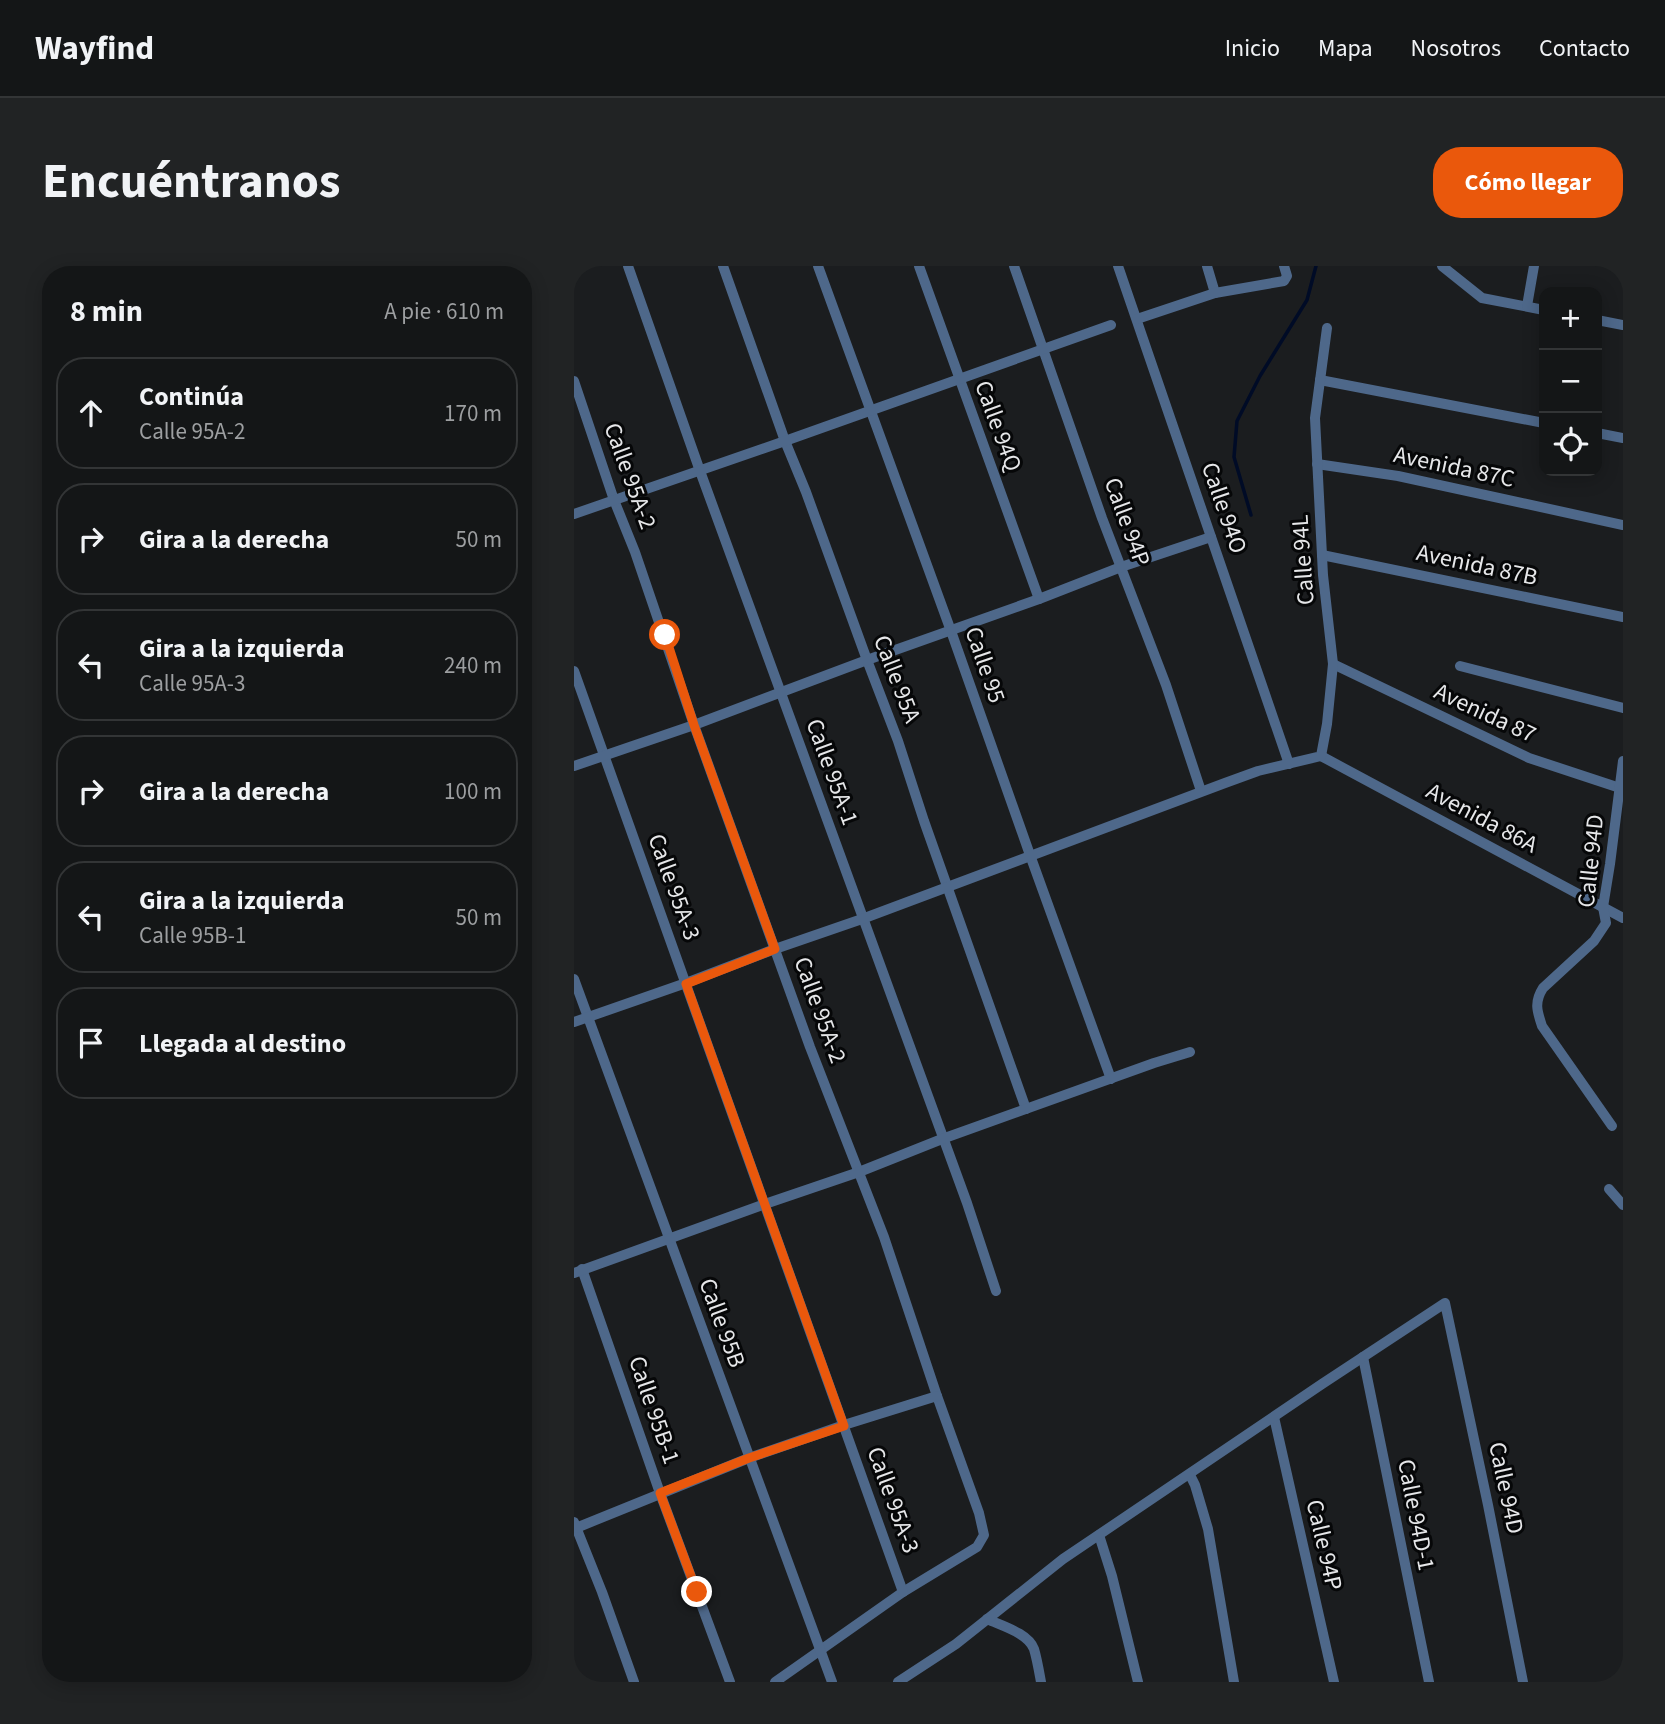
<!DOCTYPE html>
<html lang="es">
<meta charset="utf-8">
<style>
body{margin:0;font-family:"Source Sans 3",sans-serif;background:#212324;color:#f1f3f6}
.controls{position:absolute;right:21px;top:21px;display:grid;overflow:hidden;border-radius:14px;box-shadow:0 4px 18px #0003}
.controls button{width:63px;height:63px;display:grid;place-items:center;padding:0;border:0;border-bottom:2px solid #333536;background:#141617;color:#f1f3f6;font:35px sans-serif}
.stop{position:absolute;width:21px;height:21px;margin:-16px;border:5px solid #ea580c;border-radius:50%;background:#fff}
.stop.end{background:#ea580c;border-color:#fff;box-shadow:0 2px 7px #0008}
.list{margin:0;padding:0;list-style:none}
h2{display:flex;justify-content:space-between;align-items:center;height:91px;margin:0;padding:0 28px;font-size:30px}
h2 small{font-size:23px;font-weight:400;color:#9d9fa1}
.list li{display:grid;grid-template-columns:46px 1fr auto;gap:21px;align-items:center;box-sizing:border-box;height:112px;margin:0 14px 14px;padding:0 14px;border:2px solid #333536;border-radius:28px}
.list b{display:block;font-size:26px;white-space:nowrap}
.list p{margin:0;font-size:23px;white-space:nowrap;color:#9d9fa1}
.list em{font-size:23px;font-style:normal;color:#9d9fa1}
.icon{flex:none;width:38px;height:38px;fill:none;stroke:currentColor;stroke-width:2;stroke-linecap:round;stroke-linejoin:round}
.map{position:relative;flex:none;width:1049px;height:1416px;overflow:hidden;border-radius:28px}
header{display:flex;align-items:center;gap:42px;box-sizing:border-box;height:98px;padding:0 35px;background:#141617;border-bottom:2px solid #333536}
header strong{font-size:33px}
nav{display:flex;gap:38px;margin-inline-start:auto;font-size:24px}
.intro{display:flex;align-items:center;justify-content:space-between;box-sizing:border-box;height:168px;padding:0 42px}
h1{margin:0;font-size:49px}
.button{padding:18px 32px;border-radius:28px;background:#ea580c;color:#fff;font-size:24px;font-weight:700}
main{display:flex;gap:42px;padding:0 42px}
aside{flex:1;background:#141617;border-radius:28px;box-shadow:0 4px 18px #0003}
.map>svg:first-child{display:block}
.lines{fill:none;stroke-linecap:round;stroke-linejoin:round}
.stream{stroke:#000b26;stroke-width:3.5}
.street{stroke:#4e688a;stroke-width:10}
.route{stroke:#ea580c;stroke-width:9}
.labels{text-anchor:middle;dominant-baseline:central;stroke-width:6;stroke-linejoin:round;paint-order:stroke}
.street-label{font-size:24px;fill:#e6e7e9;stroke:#060708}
</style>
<header>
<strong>Wayfind</strong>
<nav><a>Inicio</a><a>Mapa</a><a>Nosotros</a><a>Contacto</a></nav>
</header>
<div class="intro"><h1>Encuéntranos</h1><a class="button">Cómo llegar</a></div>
<main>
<aside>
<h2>8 min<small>A pie · 610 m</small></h2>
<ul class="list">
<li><svg class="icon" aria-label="ahead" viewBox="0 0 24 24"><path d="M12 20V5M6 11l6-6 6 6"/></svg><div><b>Continúa</b><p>Calle 95A-2</p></div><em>170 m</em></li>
<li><svg class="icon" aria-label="right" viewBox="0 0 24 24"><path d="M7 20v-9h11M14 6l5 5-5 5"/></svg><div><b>Gira a la derecha</b></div><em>50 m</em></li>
<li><svg class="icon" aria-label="left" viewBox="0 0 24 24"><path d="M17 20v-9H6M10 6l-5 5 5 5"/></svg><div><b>Gira a la izquierda</b><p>Calle 95A-3</p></div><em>240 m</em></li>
<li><svg class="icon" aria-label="right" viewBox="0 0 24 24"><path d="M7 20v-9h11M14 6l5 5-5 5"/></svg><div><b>Gira a la derecha</b></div><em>100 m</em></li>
<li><svg class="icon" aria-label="left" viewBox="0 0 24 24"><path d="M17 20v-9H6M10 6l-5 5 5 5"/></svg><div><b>Gira a la izquierda</b><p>Calle 95B-1</p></div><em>50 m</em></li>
<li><svg class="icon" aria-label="arrive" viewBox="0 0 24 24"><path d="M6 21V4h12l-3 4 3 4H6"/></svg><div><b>Llegada al destino</b></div></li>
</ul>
</aside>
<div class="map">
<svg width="1049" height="1416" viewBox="0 0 1049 1416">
<rect width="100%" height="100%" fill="#1b1d1f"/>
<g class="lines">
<!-- stream -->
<path class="stream" d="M677,249L660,191L663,155L686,110L733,34L742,0"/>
<!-- street -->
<g class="street">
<path d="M54,0L126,205L393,937L422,1025"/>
<path d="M149,0L211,175L232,226L293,394L324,475L350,555L452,843"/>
<path d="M244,0L377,365L456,589L537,813"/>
<path d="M345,0L465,333"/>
<path d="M440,0L528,252L592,419L627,525"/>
<path d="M544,0L715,498"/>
<path d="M633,0L641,27"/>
<path d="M868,0L908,32L970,44"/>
<path d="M953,40L960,0"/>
<path d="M563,53L641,27L710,15L713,10L710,0"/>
<path d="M1023,54L1049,59"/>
<path d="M746,114L970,157"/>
<path d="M0,115L40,234L61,286L120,459L236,781L310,971L363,1130L405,1247L410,1269L403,1281L329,1326L201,1416"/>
<path d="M1023,167L1049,172"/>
<path d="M743,198L824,210L1049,259"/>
<path d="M0,248L211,175L537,59"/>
<path d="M748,289L1049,351"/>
<path d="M759,398L955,492L1049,523"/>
<path d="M886,400L1049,442"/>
<path d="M0,405L329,1326"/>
<path d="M747,490L1049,652"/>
<path d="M0,500L120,459L293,394L465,333L547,301L637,271"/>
<path d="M0,713L258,1416"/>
<path d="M0,756L112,717L201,683L288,653L651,517L684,505L747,490L753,458L759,398L749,309L741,152L753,62"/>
<path d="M1038,860L968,760C963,745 960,736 969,722L1020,675L1032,657L1029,641L1036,598L1049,495"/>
<path d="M1035,923L1049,939"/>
<path d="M8,1003L86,1227L156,1416"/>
<path d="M0,1007L191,938L285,906L368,873L580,797L616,786"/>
<path d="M789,1091L855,1416"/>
<path d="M700,1151L760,1416"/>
<path d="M616,1209L621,1219L634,1263L660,1416"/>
<path d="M0,1256L28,1326L60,1416"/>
<path d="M2,1262L175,1192L270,1159L363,1130"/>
<path d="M525,1269L538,1310L564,1416"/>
<path d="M413,1353C428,1360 454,1367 460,1383C463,1393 465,1405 467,1416"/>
<path d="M324,1416L382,1378L489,1293L748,1118L871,1037L914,1239L949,1416"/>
</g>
</g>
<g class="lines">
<!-- route -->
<path class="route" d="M91,369L120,459L201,683L112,718L270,1160L175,1192L86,1227L123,1326"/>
</g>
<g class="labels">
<!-- street labels -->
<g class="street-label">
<text transform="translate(424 160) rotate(70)">Calle 94Q</text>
<text transform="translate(880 201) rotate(12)">Avenida 87C</text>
<text transform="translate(56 210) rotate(70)">Calle 95A-2</text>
<text transform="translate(650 242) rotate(71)">Calle 94O</text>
<text transform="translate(553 256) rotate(70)">Calle 94P</text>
<text transform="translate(729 294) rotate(-94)">Calle 94L</text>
<text transform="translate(903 299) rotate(12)">Avenida 87B</text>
<text transform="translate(411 399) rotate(71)">Calle 95</text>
<text transform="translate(323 413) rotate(69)">Calle 95A</text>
<text transform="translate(911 447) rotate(25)">Avenida 87</text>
<text transform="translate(258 506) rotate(70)">Calle 95A-1</text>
<text transform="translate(908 552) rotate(28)">Avenida 86A</text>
<text transform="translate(1017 595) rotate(-84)">Calle 94D</text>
<text transform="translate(100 621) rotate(70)">Calle 95A-3</text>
<text transform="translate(246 744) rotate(70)">Calle 95A-2</text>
<text transform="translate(148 1057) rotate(70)">Calle 95B</text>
<text transform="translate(80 1144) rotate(71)">Calle 95B-1</text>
<text transform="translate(932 1222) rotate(78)">Calle 94D</text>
<text transform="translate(319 1234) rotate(70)">Calle 95A-3</text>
<text transform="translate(842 1249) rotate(79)">Calle 94D-1</text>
<text transform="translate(750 1279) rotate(77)">Calle 94P</text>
</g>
</g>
</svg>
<div class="controls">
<button>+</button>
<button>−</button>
<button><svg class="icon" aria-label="locate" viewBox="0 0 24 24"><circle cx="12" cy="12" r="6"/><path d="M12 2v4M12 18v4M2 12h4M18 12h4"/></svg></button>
</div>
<div class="stop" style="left:91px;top:369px"></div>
<div class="stop end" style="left:123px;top:1326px"></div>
</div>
</main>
